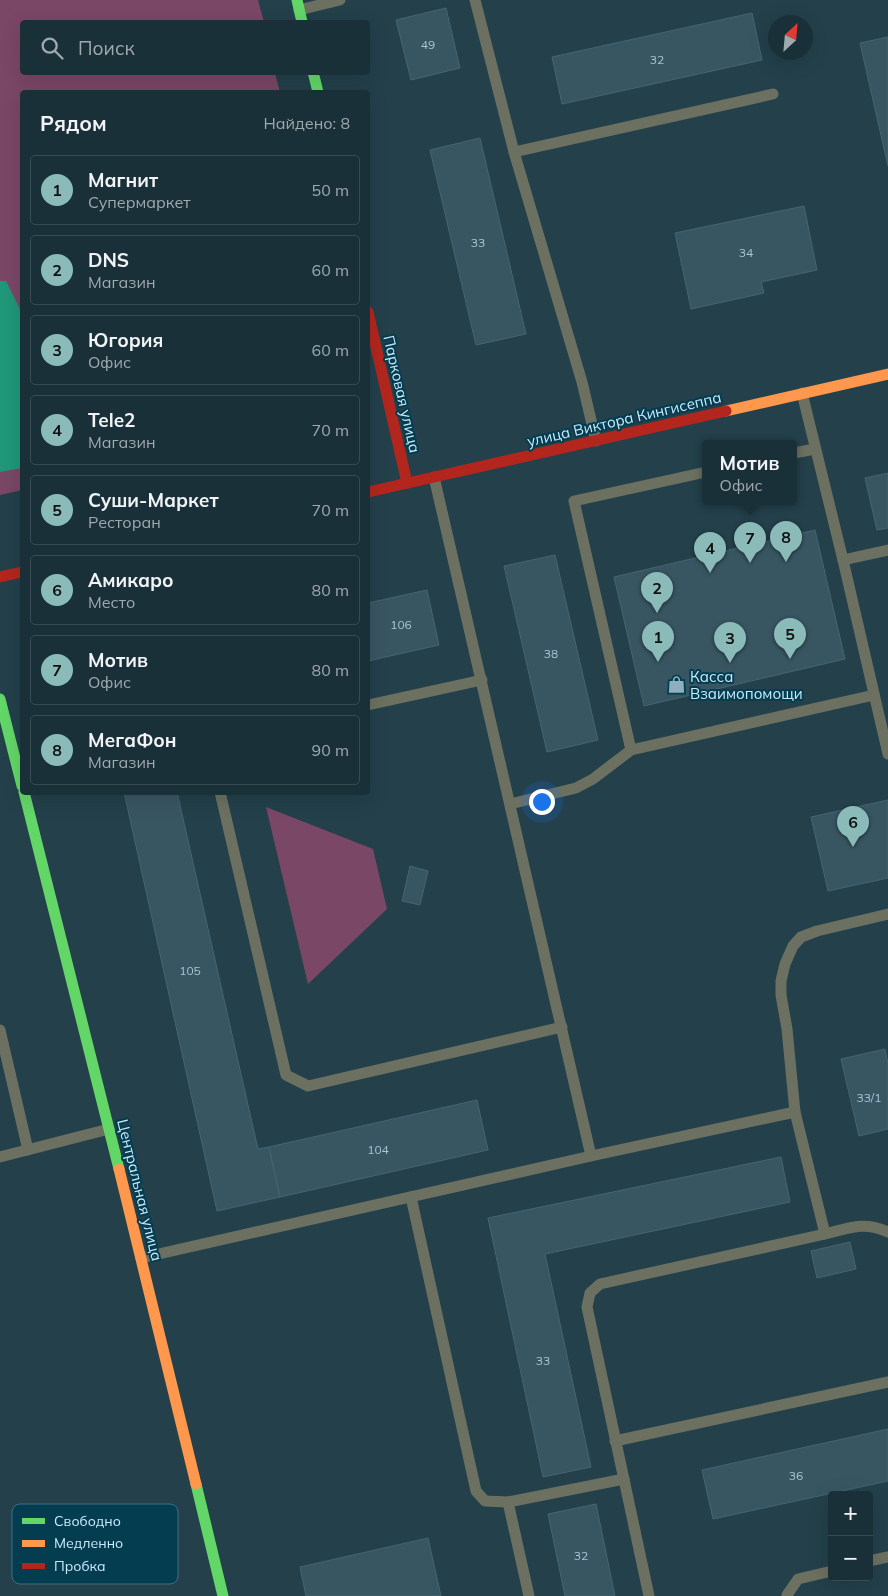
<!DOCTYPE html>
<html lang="ru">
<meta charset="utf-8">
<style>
body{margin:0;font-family:Mulish,sans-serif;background:#273c43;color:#f1f3f6}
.controls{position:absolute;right:15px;bottom:15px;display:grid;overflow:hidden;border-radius:5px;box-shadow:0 5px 20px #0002}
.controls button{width:45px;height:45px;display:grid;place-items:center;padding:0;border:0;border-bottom:1px solid #384b53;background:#1a3038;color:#f1f3f6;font:25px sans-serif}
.compass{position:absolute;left:768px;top:15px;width:45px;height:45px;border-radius:50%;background:#1a3038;box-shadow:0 5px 20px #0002;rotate:26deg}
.you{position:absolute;left:541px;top:801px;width:18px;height:18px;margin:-12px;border:4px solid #fff;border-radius:50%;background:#1a73e8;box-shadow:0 0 0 8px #1a73e833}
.badge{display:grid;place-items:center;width:32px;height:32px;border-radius:50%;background:#8bbbb9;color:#111;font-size:16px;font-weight:700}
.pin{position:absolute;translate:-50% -41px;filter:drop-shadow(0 1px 2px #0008)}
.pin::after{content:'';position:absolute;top:26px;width:18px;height:15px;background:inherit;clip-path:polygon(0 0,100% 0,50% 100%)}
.popup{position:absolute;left:702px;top:440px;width:95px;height:65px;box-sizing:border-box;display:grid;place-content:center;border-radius:5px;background:#1a3038;filter:drop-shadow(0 1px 4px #0005);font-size:16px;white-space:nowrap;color:#9fa9ae}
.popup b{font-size:19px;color:#f1f3f6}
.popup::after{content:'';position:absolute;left:50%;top:100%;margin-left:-10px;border:10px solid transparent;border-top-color:#1a3038}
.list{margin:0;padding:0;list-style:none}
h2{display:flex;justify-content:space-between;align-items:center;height:65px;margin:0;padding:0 20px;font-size:21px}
h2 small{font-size:16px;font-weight:400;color:#9fa9ae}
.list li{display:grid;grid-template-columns:32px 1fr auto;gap:15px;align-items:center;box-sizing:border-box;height:70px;margin:0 10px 10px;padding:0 10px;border:1px solid #384b53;border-radius:5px}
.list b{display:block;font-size:19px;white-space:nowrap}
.list p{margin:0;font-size:16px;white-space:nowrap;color:#9fa9ae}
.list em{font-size:16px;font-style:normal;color:#9fa9ae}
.icon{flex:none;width:28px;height:28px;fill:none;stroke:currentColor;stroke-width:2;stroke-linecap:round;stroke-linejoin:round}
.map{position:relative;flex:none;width:888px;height:1596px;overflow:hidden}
.search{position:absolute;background:#1a3038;box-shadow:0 5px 20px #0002;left:20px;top:20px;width:350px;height:55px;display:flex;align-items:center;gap:12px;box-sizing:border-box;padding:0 18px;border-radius:5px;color:#9fa9ae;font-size:19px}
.panel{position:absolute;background:#1a3038;box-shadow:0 5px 20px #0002;left:20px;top:90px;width:350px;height:705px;border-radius:5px}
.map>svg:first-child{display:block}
.green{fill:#7a4766}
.water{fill:#209778}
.building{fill:#385662;stroke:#456572}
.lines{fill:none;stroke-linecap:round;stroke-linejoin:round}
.lane{stroke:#6c7060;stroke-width:11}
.fast{stroke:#63d668;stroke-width:11}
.slow{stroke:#ff974d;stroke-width:11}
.jam{stroke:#b3261e;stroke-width:11}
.labels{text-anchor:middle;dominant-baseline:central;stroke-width:4;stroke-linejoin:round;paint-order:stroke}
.number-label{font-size:12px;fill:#a5c6d6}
.street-label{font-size:15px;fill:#c9ebfc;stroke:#043c50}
.poi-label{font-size:15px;fill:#c9ebfc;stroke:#043c50;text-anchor:start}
.key{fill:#043c50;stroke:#3f7184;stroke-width:1}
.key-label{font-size:14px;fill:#c9ebfc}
</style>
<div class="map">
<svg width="888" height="1596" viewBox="0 0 888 1596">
<rect width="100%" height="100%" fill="#23404b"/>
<!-- green -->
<g class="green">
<path d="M0,0H258L264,22H22V72L275,73L280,92H22V490L0,495Z"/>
<path d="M266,807L373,849L387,909L308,984Z"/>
</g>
<!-- water -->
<path class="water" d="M0,281H6L22,313V468L0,472Z"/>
<!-- building -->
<g class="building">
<path d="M446,8L460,68L411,80L396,20Z"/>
<path d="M752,13L762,60L562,104L552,57Z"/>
<path d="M888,37V166L860,43Z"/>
<path d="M480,138L526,334L476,345L430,150Z"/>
<path d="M804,206L817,270L761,282L764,293L691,309L675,233Z"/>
<path d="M888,473V528L877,530L865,478Z"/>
<path d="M815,530L845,659L644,706L614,577Z"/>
<path d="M555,555L598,740L547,752L504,566Z"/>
<path d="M427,590L439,645L368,661V603Z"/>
<path d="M124,792H177L258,1149L269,1147L280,1197L217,1211Z"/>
<path d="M888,800V878L828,891L811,817Z"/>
<path d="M410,866L428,871L420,905L402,901Z"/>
<path d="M885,1049L888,1064V1129L859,1136L841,1059Z"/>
<path d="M477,1100L488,1150L280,1197L269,1147Z"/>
<path d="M781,1157L790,1202L545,1254L591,1467L543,1477L488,1218Z"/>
<path d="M850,1242L856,1269L817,1278L811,1251Z"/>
<path d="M888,1429V1481L713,1519L702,1470Z"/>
<path d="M596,1504L615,1596H565L548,1514Z"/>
<path d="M428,1538L441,1596H306L300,1567Z"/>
</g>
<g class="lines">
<!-- lane -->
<g class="lane">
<path d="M475,0L514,152L582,382L596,441"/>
<path d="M299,10L340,0"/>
<path d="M514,152L773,94"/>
<path d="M802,393L843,560L888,754"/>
<path d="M794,453L815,449"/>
<path d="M434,477L591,1156"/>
<path d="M843,560L888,550"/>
<path d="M368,705L482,680"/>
<path d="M631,750L874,695"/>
<path d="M220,792L286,1075L308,1086L562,1027"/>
<path d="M510,804L576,788L593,779L631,750L574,501L706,472"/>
<path d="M0,1030L28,1150"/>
<path d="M795,1112L787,1029L781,995V981L785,964L793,946L801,937L817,931L888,914"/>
<path d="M0,1157L109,1129"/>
<path d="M411,1197L476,1491L485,1501L508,1502L624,1479"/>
<path d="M825,1234C849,1228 864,1221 888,1232"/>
<path d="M141,1258L591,1156L795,1112L825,1234L600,1284L590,1293L587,1307L649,1596"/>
<path d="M615,1441L888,1382"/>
<path d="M508,1502L529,1596"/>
<path d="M869,1561L888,1557"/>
<path d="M787,1595L798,1579L832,1571"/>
</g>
<!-- fast -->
<g class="fast">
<path d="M297,0L302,22"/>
<path d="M313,72L318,92"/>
<path d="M0,699L22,786"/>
<path d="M24,792L119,1169"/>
<path d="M196,1484L223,1596"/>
</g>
<!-- slow -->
<g class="slow">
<path d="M726,411L888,374"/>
<path d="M119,1169L196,1484"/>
</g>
<!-- jam -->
<g class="jam">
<path d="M368,312L407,483"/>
<path d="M368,492L726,411"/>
<path d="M0,577L22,572"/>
</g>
</g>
<!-- icons -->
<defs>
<symbol id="shop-bare" viewBox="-9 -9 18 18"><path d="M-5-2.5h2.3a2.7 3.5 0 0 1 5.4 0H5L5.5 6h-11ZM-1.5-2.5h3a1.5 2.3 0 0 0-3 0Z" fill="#8fafbe" stroke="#043c50" stroke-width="2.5" paint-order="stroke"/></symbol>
</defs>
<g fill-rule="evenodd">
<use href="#shop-bare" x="664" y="672" width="25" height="25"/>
</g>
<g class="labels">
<!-- number labels -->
<g class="number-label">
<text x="428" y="44">49</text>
<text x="657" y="59">32</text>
<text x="478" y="242">33</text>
<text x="746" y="252">34</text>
<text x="401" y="624">106</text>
<text x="551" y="653">38</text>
<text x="190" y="970">105</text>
<text x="869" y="1097">33/1</text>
<text x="378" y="1149">104</text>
<text x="543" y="1360">33</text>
<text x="796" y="1475">36</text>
<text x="581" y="1555">32</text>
</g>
<!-- street labels -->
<g class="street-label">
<text transform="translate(402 394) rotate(77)">Парковая улица</text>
<text transform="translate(624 419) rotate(-13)">улица Виктора Кингисеппа</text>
<text transform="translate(140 1190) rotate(76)">Центральная улица</text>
</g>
<!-- poi labels -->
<g class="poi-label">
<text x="690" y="676">Касса<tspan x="690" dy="17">Взаимопомощи</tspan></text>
</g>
</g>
<!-- legend -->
<rect x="12" y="1504" width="166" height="80" rx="8" class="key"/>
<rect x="22" y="1518" width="23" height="6" fill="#63d668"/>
<rect x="22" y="1540" width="23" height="7" fill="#ff974d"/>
<rect x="22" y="1563" width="23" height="6" fill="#b3261e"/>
<g class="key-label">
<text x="54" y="1526">Свободно</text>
<text x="54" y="1548">Медленно</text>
<text x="54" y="1571">Пробка</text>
</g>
</svg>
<div class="controls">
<button>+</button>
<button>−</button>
</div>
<svg class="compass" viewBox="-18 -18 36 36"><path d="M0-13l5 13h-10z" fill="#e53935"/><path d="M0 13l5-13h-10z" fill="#9fa9ae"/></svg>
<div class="you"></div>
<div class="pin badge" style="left:658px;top:662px">1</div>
<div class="pin badge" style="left:657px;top:613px">2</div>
<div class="pin badge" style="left:730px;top:663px">3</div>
<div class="pin badge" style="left:710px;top:573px">4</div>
<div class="pin badge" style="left:790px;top:659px">5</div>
<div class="pin badge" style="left:853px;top:847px">6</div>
<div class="pin badge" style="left:750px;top:563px">7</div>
<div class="popup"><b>Мотив</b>Офис</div>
<div class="pin badge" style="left:786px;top:562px">8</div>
<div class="search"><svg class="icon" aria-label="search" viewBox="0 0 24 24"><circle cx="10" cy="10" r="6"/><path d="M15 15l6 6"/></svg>Поиск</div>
<section class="panel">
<h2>Рядом<small>Найдено: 8</small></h2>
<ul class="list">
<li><span class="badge">1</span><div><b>Магнит</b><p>Супермаркет</p></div><em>50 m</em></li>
<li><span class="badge">2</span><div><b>DNS</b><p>Магазин</p></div><em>60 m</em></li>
<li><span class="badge">3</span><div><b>Югория</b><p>Офис</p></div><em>60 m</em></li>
<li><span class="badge">4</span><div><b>Tele2</b><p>Магазин</p></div><em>70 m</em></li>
<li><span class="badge">5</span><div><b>Суши-Маркет</b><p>Ресторан</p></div><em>70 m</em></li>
<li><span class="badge">6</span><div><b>Амикаро</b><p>Место</p></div><em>80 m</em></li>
<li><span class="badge">7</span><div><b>Мотив</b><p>Офис</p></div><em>80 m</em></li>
<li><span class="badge">8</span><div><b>МегаФон</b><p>Магазин</p></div><em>90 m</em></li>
</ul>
</section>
</div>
